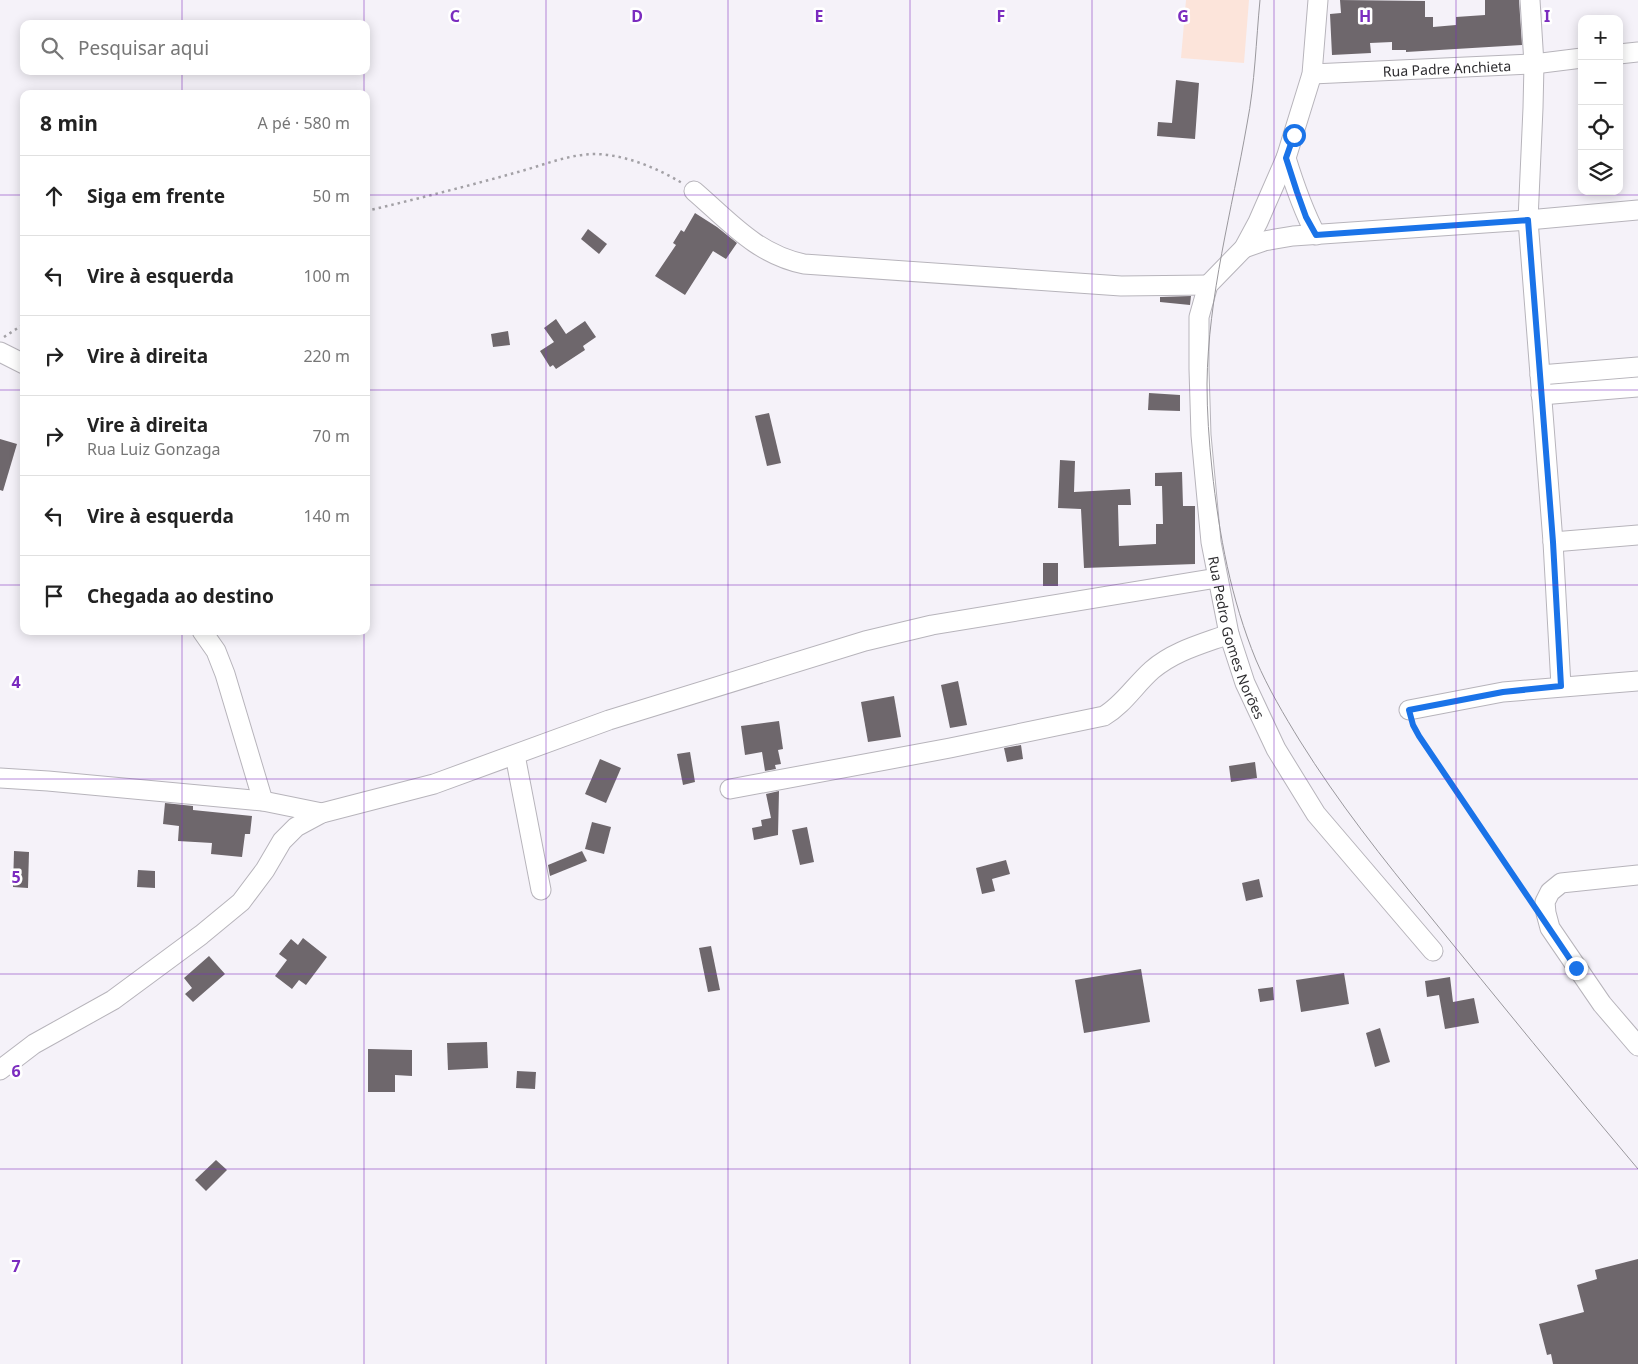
<!DOCTYPE html>
<html lang="pt">
<meta charset="utf-8">
<style>
body{margin:0;font-family:"Noto Sans",sans-serif;background:#f6f6f6;color:#222}
.controls{position:absolute;right:15px;top:15px;display:grid;overflow:hidden;border-radius:10px;box-shadow:0 2px 12px #0003}
.controls button{width:45px;height:45px;display:grid;place-items:center;padding:0;border:0;border-bottom:1px solid #e0e0e0;background:#fff;color:#222;font:25px sans-serif}
.stop{position:absolute;width:15px;height:15px;margin:-11px;border:4px solid #1a73e8;border-radius:50%;background:#fff}
.stop.end{background:#1a73e8;border-color:#fff;box-shadow:0 1px 5px #0008}
.list{margin:0;padding:0;list-style:none}
h2{display:flex;justify-content:space-between;align-items:center;height:65px;margin:0;padding:0 20px;font-size:21px}
h2 small{font-size:16px;font-weight:400;color:#767676}
.list li{display:grid;grid-template-columns:32px 1fr auto;gap:15px;align-items:center;box-sizing:border-box;height:80px;padding:0 20px;border-top:1px solid #e0e0e0}
.list b{display:block;font-size:19px;white-space:nowrap}
.list p{margin:0;font-size:16px;white-space:nowrap;color:#767676}
.list em{font-size:16px;font-style:normal;color:#767676}
.icon{flex:none;width:28px;height:28px;fill:none;stroke:currentColor;stroke-width:2;stroke-linecap:round;stroke-linejoin:round}
.map{position:relative;flex:none;width:1638px;height:1364px;overflow:hidden}
.search{position:absolute;background:#fff;box-shadow:0 2px 12px #0003;left:20px;top:20px;width:350px;height:55px;display:flex;align-items:center;gap:12px;box-sizing:border-box;padding:0 18px;border-radius:10px;color:#767676;font-size:19px}
.panel{position:absolute;background:#fff;box-shadow:0 2px 12px #0003;left:20px;top:90px;width:350px;height:545px;border-radius:10px}
.map>svg:first-child{display:block}
.industrial{fill:#fce4da}
.building{fill:#6e676c}
.lines{fill:none;stroke-linecap:round;stroke-linejoin:round}
.minor-casing{stroke:#b7b4bb;stroke-width:21}
.path{stroke:#a3a1a6;stroke-width:2.5;stroke-dasharray:2.5 4;stroke-linecap:butt}
.minor{stroke:#fff;stroke-width:19}
.tram{stroke:#9a989d;stroke-width:1}
.route{stroke:#1a73e8;stroke-width:6}
.grid{fill:none;stroke:#7b2cbf;stroke-width:1;stroke-opacity:0.55}
.labels{text-anchor:middle;dominant-baseline:central;stroke-width:5;stroke-linejoin:round;paint-order:stroke}
.street-label{font-size:14px;fill:#2e2d30;stroke:#fff}
.grid-label{font-size:16px;text-anchor:middle;font-weight:bold;fill:#7b2cbf;stroke:#fff;stroke-width:5;stroke-linejoin:round;paint-order:stroke}
</style>
<div class="map">
<svg width="1638" height="1364" viewBox="0 0 1638 1364">
<rect width="100%" height="100%" fill="#f5f2f9"/>
<!-- industrial -->
<path class="industrial" d="M1186,0H1249L1244,63L1181,58Z"/>
<!-- building -->
<g class="building">
<path d="M1340,0L1425,1V17H1433V27L1456,25V17L1485,15V0H1519L1522,45L1406,52V50H1392V42L1370,43L1371,53L1332,55L1330,14L1341,13Z"/>
<path d="M1176,80L1199,83L1195,139L1157,136L1158,122L1172,123Z"/>
<path d="M695,213L717,227L737,243L726,259L713,251L685,295L655,276L676,245L673,243L681,230L684,232Z"/>
<path d="M588,229L607,244L599,254L581,239Z"/>
<path d="M1191,296L1190,305L1160,302V297Z"/>
<path d="M556,319L566,334L585,321L596,337L583,346L585,350L556,369L553,365L550,367L540,351L554,342L544,328Z"/>
<path d="M508,331L510,345L493,347L491,334Z"/>
<path d="M1149,393L1180,395V411L1148,410Z"/>
<path d="M769,413L781,463L767,466L755,416Z"/>
<path d="M0,439L17,444L3,491L0,490Z"/>
<path d="M1060,460L1075,461L1074,492L1130,489L1131,505H1118L1119,546L1156,544V524H1163L1162,486H1155V473L1182,472L1183,506H1195V564L1084,568L1081,509L1058,508Z"/>
<rect x="1043" y="563" width="15" height="23"/>
<path d="M958,681L967,725L950,728L941,685Z"/>
<path d="M894,696L901,737L868,742L861,702Z"/>
<path d="M779,721L783,749L778,750L781,764L775,765L776,769L765,771L762,752L745,755L741,726Z"/>
<path d="M1021,745L1023,759L1007,762L1004,748Z"/>
<path d="M690,752L695,782L683,785L677,754Z"/>
<path d="M600,759L621,768L606,803L585,794Z"/>
<path d="M1255,762L1257,778L1231,782L1229,766Z"/>
<path d="M779,791L778,835L754,840L752,828L762,826L761,820L771,818L766,794Z"/>
<path d="M165,803L193,806V810L252,816L250,834H245L242,857L211,854L212,843L178,841L179,826L163,824Z"/>
<path d="M592,822L611,827L604,854L585,849Z"/>
<path d="M807,827L814,862L800,865L792,830Z"/>
<path d="M14,851L29,852L28,888L13,887Z"/>
<path d="M582,851L587,861L550,876L548,865Z"/>
<path d="M1006,860L1010,874L992,879L995,891L982,894L976,868Z"/>
<path d="M138,870L155,871V888L137,887Z"/>
<path d="M1259,879L1263,897L1246,901L1242,883Z"/>
<path d="M303,938L327,957L306,985L299,980L292,989L275,976L287,960L279,954L291,939L298,945Z"/>
<path d="M711,946L720,990L708,992L699,948Z"/>
<path d="M209,956L225,974L193,1002L185,994L192,988L184,978Z"/>
<path d="M1141,969L1150,1022L1084,1033L1075,980Z"/>
<path d="M1344,973L1349,1004L1301,1012L1296,980Z"/>
<path d="M1450,977L1453,1002L1474,998L1479,1023L1445,1029L1439,995L1427,997L1425,981Z"/>
<path d="M1273,987L1274,1000L1260,1002L1258,989Z"/>
<path d="M1380,1028L1390,1062L1375,1067L1366,1033Z"/>
<path d="M487,1042L488,1068L448,1070L447,1043Z"/>
<path d="M368,1049L412,1050V1076L395,1075V1092H368Z"/>
<path d="M517,1071L536,1072L535,1089L516,1088Z"/>
<path d="M216,1160L227,1170L206,1191L195,1180Z"/>
<path d="M1638,1259V1364H1553L1551,1354L1547,1355L1539,1324L1584,1312L1577,1285L1597,1279L1595,1270Z"/>
</g>
<g class="lines">
<defs>
<g id="minor">
<path id="s1" d="M1318,0L1312,74L1286,158L1258,222L1244,248L1208,285L1199,317V369L1201,435L1211,542L1229,634L1245,683L1276,749L1316,814L1433,951"/>
<path d="M1530,0L1534,64L1533,108L1528,220L1553,542L1561,686"/>
<path d="M1619,54L1638,52"/>
<path id="s2" d="M1312,74L1534,64L1582,58"/>
<path d="M1286,158C1294,184 1303,210 1316,235"/>
<path d="M694,191C729,221 756,254 804,264L1121,286L1208,285"/>
<path d="M1244,248L1264,241L1293,236L1528,220L1638,210"/>
<path d="M0,352L24,364"/>
<path d="M1540,375L1638,367"/>
<path d="M1541,395L1638,387"/>
<path d="M1553,542L1638,535"/>
<path d="M202,631L216,651L225,674L263,801"/>
<path d="M1409,710L1503,692L1638,681"/>
<path d="M515,755L541,890"/>
<path d="M0,778L48,781L263,801L322,813"/>
<path d="M730,789L950,748L1104,716C1123,705 1135,685 1152,670C1174,651 1202,644 1229,634"/>
<path d="M1638,875L1561,883L1550,892L1545,902L1546,913L1550,928L1602,1004L1638,1046"/>
<path d="M0,1070L34,1044L113,1000L201,935L241,902L265,870L282,841L296,827L322,813L434,784L609,720L865,641L932,625L1217,578"/>
</g>
</defs>
<!-- minor casing -->
<use href="#minor" class="minor-casing"/>
<!-- path -->
<g class="path">
<path d="M366,211C417,199 468,186 518,172C544,165 569,154 596,154C626,155 657,168 682,183"/>
<path d="M4,337L24,324"/>
<path d="M1413,726L1529,898"/>
</g>
<!-- minor -->
<use href="#minor" class="minor"/>
<!-- tram -->
<path class="tram" d="M1260,0C1256,41 1255,83 1247,124C1232,210 1208,296 1207,384C1207,412 1209,441 1212,469C1219,535 1231,599 1256,660C1268,688 1284,715 1300,741C1338,802 1383,859 1429,915C1498,1000 1567,1085 1638,1169"/>
</g>
<g class="lines">
<!-- route -->
<path class="route" d="M1294,135L1286,158L1297,192L1306,217L1316,235L1528,220L1553,542L1561,686L1503,692L1409,710L1413,725L1419,736L1576,968"/>
</g>
<!-- grid -->
<path class="grid" d="M182,0V24M364,0V24M546,0V1364M728,0V1364M910,0V1364M1092,0V1364M1274,0V1364M1456,0V1364M182,71V94M364,71V94M0,195H24M366,195H1638M0,390H24M366,390H1638M0,585H24M366,585H1638M182,631V1364M364,631V1364M0,779H1638M0,974H1638M0,1169H1638"/>
<g class="labels">
<!-- street labels -->
<g class="street-label">
<text stroke="none"><textPath href="#s2" startOffset="135">Rua Padre Anchieta</textPath></text>
<text stroke="none"><textPath href="#s1" startOffset="671">Rua Pedro Gomes Norões</textPath></text>
</g>
</g>
<g class="grid-label">
<text x="455" y="22">C</text>
<text x="637" y="22">D</text>
<text x="819" y="22">E</text>
<text x="1001" y="22">F</text>
<text x="1183" y="22">G</text>
<text x="1365" y="22">H</text>
<text x="1547" y="22">I</text>
<text x="16" y="688">4</text>
<text x="16" y="883">5</text>
<text x="16" y="1077">6</text>
<text x="16" y="1272">7</text>
</g>
</svg>
<div class="controls">
<button>+</button>
<button>−</button>
<button><svg class="icon" aria-label="locate" viewBox="0 0 24 24"><circle cx="12" cy="12" r="6"/><path d="M12 2v4M12 18v4M2 12h4M18 12h4"/></svg></button>
<button><svg class="icon" aria-label="layers" viewBox="0 0 24 24"><path d="M12 4l9 5-9 5-9-5zM3 14l9 5 9-5"/></svg></button>
</div>
<div class="stop" style="left:1294px;top:135px"></div>
<div class="stop end" style="left:1576px;top:968px"></div>
<div class="search"><svg class="icon" aria-label="search" viewBox="0 0 24 24"><circle cx="10" cy="10" r="6"/><path d="M15 15l6 6"/></svg>Pesquisar aqui</div>
<section class="panel">
<h2>8 min<small>A pé · 580 m</small></h2>
<ul class="list">
<li><svg class="icon" aria-label="ahead" viewBox="0 0 24 24"><path d="M12 20V5M6 11l6-6 6 6"/></svg><div><b>Siga em frente</b></div><em>50 m</em></li>
<li><svg class="icon" aria-label="left" viewBox="0 0 24 24"><path d="M17 20v-9H6M10 6l-5 5 5 5"/></svg><div><b>Vire à esquerda</b></div><em>100 m</em></li>
<li><svg class="icon" aria-label="right" viewBox="0 0 24 24"><path d="M7 20v-9h11M14 6l5 5-5 5"/></svg><div><b>Vire à direita</b></div><em>220 m</em></li>
<li><svg class="icon" aria-label="right" viewBox="0 0 24 24"><path d="M7 20v-9h11M14 6l5 5-5 5"/></svg><div><b>Vire à direita</b><p>Rua Luiz Gonzaga</p></div><em>70 m</em></li>
<li><svg class="icon" aria-label="left" viewBox="0 0 24 24"><path d="M17 20v-9H6M10 6l-5 5 5 5"/></svg><div><b>Vire à esquerda</b></div><em>140 m</em></li>
<li><svg class="icon" aria-label="arrive" viewBox="0 0 24 24"><path d="M6 21V4h12l-3 4 3 4H6"/></svg><div><b>Chegada ao destino</b></div></li>
</ul>
</section>
</div>
